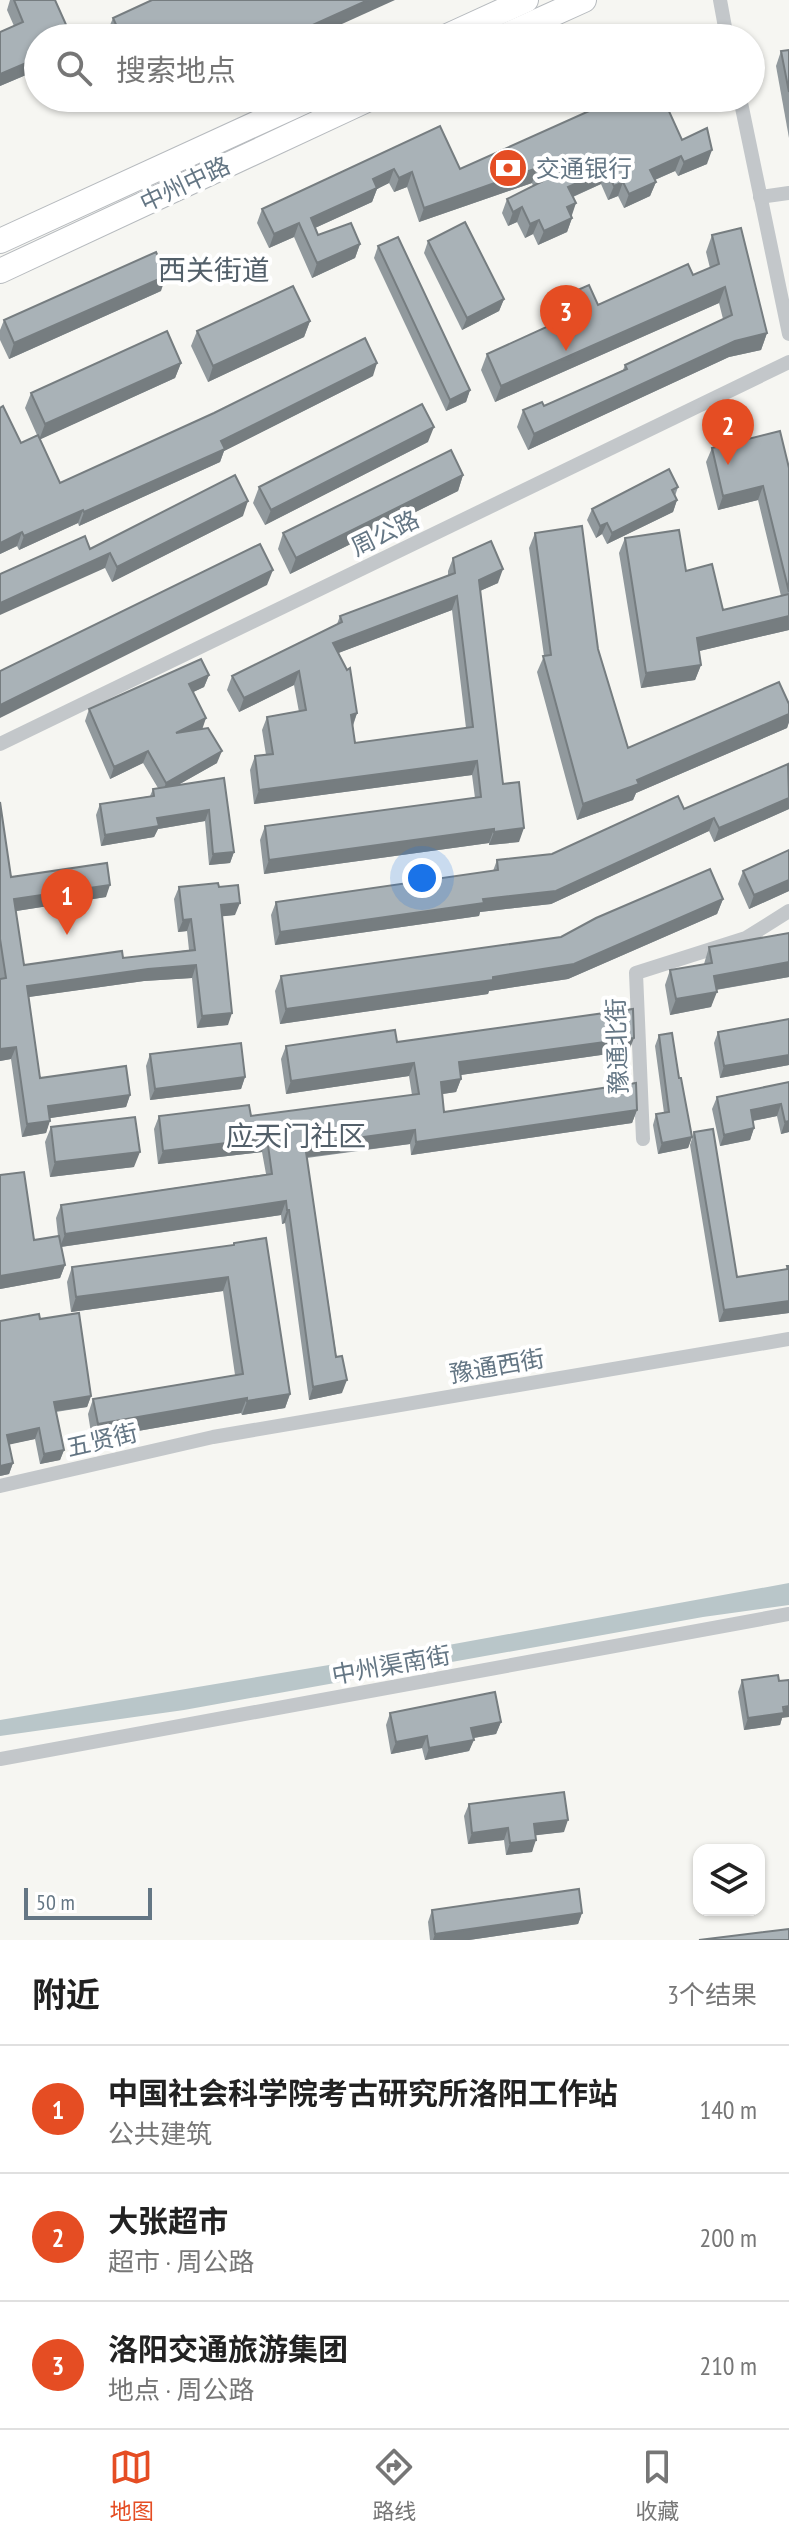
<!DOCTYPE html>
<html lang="zh">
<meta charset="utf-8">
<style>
body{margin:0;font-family:"PT Sans Narrow","Noto Sans SC",sans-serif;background:#f6f6f6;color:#222}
.controls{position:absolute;right:24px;bottom:24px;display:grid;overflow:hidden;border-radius:16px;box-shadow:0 2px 6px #0004}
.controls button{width:72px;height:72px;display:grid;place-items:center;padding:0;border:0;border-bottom:2px solid #e0e0e0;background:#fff;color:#222;font:40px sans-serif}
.scale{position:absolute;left:24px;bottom:20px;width:128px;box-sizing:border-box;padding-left:8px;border:4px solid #647684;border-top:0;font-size:22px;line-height:28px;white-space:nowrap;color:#647684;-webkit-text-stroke:6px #fff;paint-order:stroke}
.you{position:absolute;left:422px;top:878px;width:28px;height:28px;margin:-20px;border:6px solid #fff;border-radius:50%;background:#1a73e8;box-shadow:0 0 0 12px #1a73e833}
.badge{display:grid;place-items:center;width:52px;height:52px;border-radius:50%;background:#e54d23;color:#fff;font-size:26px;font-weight:700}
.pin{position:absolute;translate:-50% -66px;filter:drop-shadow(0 2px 4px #0008)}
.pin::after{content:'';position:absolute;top:42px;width:28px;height:24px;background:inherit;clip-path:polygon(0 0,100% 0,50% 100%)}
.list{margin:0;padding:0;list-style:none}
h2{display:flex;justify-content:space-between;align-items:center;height:104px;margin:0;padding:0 32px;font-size:34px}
h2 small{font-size:26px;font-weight:400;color:#767676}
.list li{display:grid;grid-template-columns:52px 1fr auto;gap:24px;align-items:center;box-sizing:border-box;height:128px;padding:0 32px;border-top:2px solid #e0e0e0}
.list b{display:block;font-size:30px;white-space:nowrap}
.list p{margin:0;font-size:26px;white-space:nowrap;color:#767676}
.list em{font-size:26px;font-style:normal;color:#767676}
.icon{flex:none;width:44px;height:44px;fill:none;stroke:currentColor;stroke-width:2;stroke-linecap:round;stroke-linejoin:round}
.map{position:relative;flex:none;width:789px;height:1940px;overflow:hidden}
.search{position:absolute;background:#fff;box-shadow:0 2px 6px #0004;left:24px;right:24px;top:24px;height:88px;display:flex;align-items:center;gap:20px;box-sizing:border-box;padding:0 28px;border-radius:44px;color:#767676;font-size:30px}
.sheet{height:488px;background:#fff}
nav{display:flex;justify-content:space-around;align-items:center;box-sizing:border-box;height:112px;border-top:2px solid #e0e0e0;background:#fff;font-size:22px;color:#767676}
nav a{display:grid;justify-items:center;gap:4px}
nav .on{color:#e54d23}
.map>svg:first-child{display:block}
.water{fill:#b9c6c9}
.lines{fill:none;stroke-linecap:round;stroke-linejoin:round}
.primary-casing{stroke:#b6babe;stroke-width:26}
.minor{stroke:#c3c7ca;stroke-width:14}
.primary{stroke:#fff;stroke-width:24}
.wall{fill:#91999d;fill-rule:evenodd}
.shaded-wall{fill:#767d80}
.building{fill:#a9b2b7;stroke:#767d80;stroke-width:2;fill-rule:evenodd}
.labels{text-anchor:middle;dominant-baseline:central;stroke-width:8;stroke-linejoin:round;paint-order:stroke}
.poi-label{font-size:24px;fill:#647684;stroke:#fff;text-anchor:start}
.street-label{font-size:24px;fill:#647684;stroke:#fff}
.quarter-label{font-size:28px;fill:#525f69;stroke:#fff}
</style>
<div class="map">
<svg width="789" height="1940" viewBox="0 0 789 1940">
<rect width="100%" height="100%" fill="#f6f6f2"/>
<!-- water -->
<path class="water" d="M789,1583V1605L703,1617L184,1710L0,1736V1720L443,1646Z"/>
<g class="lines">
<defs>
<g id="primary">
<path d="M443,38L526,0"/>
<path d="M500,38L584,0"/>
<path d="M0,241L312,98"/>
<path d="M0,271L371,98"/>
</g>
</defs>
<!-- primary casing -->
<use href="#primary" class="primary-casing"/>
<!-- minor -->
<g class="minor">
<path d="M720,0L727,38"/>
<path d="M740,98L789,334"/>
<path d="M760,197L789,193"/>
<path d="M0,744L789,362"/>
<path d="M643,1139L636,973L746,938L789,911"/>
<path d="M0,1486L213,1437L789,1339"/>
<path d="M0,1759L789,1614"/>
</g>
<!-- primary -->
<use href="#primary" class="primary"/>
</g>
<!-- wall -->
<g class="wall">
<path d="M10,0H55L38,38V83L33,72L0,86V32L14,26L7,10Z"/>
<path d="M113,18L311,38H110L107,32Z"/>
<path d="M789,50V138L776,66L781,51Z"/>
<path d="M148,98H179L153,110Z"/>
<path d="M440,126L460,169L682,140L707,164L678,176L675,171L655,180L656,182L650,196L624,208L618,196L608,200L601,184L573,197L571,216L572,218L567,232L538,245L533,234L525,238L517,222L508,226L502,213L507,199L533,186L532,183L419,222L407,187L394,192L389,183L377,189L372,202L315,228L318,235L360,244L355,258L312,278L294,237L269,248L257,223L262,209Z"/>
<path d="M712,235L767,333L761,350L729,357L528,450L517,427L523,410L544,406L623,370L625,365L723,319L719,303L495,402L481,370L487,354L562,320L558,313L564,296L598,305L693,275L710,268L706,252Z"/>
<path d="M428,241L504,299L499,311L462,330L424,253Z"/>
<path d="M378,246L470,390L466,402L446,411L374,258Z"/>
<path d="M161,291L9,359L0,340V330L4,320Z"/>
<path d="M310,321L304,337L208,382L191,346L197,331Z"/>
<path d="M181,363L175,378L40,439L60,483L373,376L224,451L220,462L79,526L78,523L19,550L17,546L0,554V408L21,443L37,435L25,408L31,393Z"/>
<path d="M428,442L265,525L253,503L259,487Z"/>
<path d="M712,448L789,468V630L699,651L701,665L695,680L641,688L619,553L625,538L686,571L723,610L781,596L758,500L718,510L706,462Z"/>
<path d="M463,475L458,491L290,574L278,549L283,533Z"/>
<path d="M678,487L675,496L677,500L673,512L607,544L602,534L596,538L587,520L592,509Z"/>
<path d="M243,516L112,582L105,568L90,549Z"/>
<path d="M535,533L598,649L628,748L789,704V722L787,728L636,793L633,800L577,820L537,672L544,656L529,548Z"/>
<path d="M453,558L498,583L480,591L503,784L519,842L489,845V843L264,874L260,840L265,826L475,798L472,775L254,804L250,770L255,756L266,755L262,730L267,717L299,712L294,685L239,712L227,690L232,676L337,624L340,616L448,576V571ZM452,610L466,728L355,743L353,726L357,713L338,653Z"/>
<path d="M209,675L204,687L193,692L202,729L217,763L178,785L224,778L234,852L230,863L209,865L205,821L158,829L154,837L101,846L96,815L100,804L150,796L153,789L158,788L143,763L110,779L85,721L89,709Z"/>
<path d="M789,766V809L714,842L709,831L551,904L480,912L479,916L275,945L271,915L276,902L493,871L497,860L552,854L684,809Z"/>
<path d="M0,802L11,877L106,897L16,911L24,965L123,958L189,950L187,931L178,932L174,899L179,887H219L235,915L222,916L228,1025L197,1028L192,978L144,981L28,997L40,1078L130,1095L126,1107L50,1118L46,1133L22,1137L11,1059L0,1061Z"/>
<path d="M789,850V891L749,909L738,884L743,871Z"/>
<path d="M723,899L717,914L568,979L489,991L488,994L280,1024L275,991L281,976L561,937Z"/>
<path d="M789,933V977L716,990L711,1007L670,1015L665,985L670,970L704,964L709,947Z"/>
<path d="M789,1019V1065L720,1078L714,1043L718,1032Z"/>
<path d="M659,1035L679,1078L692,1137L688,1148L658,1154L653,1125L656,1114L664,1113L655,1046Z"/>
<path d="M397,1042L629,1051L460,1075L461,1079L456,1092L442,1094L444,1112L637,1110L632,1123L411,1155L410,1144L307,1158L342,1393L309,1400L285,1223L282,1224L281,1215L61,1247L65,1265L60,1278L0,1289V1175L34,1240L58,1236L56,1218L61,1205L266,1174L262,1152L158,1164L154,1129L159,1116H251L412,1095L409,1076L286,1094L281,1059L286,1046Z"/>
<path d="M150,1054L245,1077L241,1089L150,1100L146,1066Z"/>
<path d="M789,1082V1132L781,1134L777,1116L753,1121L754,1128L750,1140L720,1146L712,1109L717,1097Z"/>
<path d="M51,1127L134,1167L50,1177L45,1142Z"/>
<path d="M694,1132L737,1277L786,1269L787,1266H789V1313L719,1322L690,1145Z"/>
<path d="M234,1243L290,1394L285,1408L242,1415L241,1413L92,1439L88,1414L93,1399L235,1375L223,1291L71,1312L67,1282L72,1267L233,1246Z"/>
<path d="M40,1319L91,1396L87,1407L56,1412L64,1450L60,1460L40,1464L35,1439L9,1444L13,1463L9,1474L0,1476Z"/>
<path d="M742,1680L779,1681L782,1718L780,1725L744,1730L738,1692Z"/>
<path d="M390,1713L501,1722L496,1734L474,1738L469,1751L425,1760L422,1748L391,1754L386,1725Z"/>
<path d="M469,1804L564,1832L535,1835L532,1852L506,1855L504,1840L468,1844L464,1816Z"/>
<path d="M432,1910L582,1913L578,1924L469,1940H430L428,1922Z"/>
</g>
<!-- shaded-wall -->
<g class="shaded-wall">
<path d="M368,0H395L311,38H284Z"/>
<path d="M38,58L33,72L0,86V74Z"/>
<path d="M157,98H179L153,110Z"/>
<path d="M712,150L707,164L678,176L684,162Z"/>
<path d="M681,156L675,171L645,184L650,170Z"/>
<path d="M537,168L532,183L419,222L424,208Z"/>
<path d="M394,169L389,183L377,189L372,202L306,232L311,218L373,179Z"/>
<path d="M606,170L601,184L563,201L568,187Z"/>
<path d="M412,172L407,187L394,192L399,178Z"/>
<path d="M623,182L618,196L608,200L614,186Z"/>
<path d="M656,182L650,196L624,208L629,194Z"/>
<path d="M576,203L571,218L567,207Z"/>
<path d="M522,207L517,222L508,226L513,212Z"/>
<path d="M572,218L567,232L538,245L544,231Z"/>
<path d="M539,220L533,234L525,238L530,224Z"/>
<path d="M299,223L294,237L269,248L274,234Z"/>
<path d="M360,244L355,258L312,278L317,263Z"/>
<path d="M166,276L161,291L9,359L14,343Z"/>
<path d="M725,287L719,303L495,402L501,386Z"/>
<path d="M504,299L499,311L462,330L467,318Z"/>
<path d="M310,321L304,337L208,382L213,366Z"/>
<path d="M767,333L761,350L729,357L528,450L534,434L735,341Z"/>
<path d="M181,363L175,378L39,440L45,424Z"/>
<path d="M377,363L373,376L224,451L220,462L79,526L84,512L221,441Z"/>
<path d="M470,390L466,402L446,411L450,400Z"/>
<path d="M434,427L428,442L265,525L271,510Z"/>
<path d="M463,475L458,491L290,574L296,558Z"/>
<path d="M763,486L758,500L718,510L723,496Z"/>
<path d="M677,500L673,512L607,544L612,533Z"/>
<path d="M248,501L243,516L112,582L117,567Z"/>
<path d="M83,510L78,523L19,550L24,536Z"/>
<path d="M607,523L602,534L596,538L600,526Z"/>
<path d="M22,532L17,546L0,554V543Z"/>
<path d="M110,553L105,568L0,615V603Z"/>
<path d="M503,569L498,583L473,594L479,580Z"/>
<path d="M273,570L267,585L0,718V705Z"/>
<path d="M457,596L452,610L328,657L333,643Z"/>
<path d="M789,616V630L691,653L697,638Z"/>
<path d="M701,665L695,680L641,688L646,673Z"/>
<path d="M299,671L294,685L239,712L244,698Z"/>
<path d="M209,675L204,687L185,696L189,684Z"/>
<path d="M357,713L352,727L351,715Z"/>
<path d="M789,714V722L787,728L636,793L633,800L577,820L583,804Z"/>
<path d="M206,718L202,730L176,733Z"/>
<path d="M148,751L143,763L110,779L114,767Z"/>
<path d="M222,751L217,763L162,794L166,783Z"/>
<path d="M477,761L472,775L254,804L259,790Z"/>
<path d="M789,798V809L714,842L719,828Z"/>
<path d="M209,810L205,821L158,829L154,837L101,846L105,835L157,818Z"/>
<path d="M714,818L709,831L551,904L480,912L479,916L275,945L280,932L483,899Z"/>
<path d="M524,828L519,842L489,845L494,832Z"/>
<path d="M494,829L489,843L264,874L269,860Z"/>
<path d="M234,852L230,863L209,865L213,854Z"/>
<path d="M789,880V891L749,909L754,895Z"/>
<path d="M110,885L106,897L10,912L14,899Z"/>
<path d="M723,899L717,914L568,979L489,991L488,994L280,1024L286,1009L493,977Z"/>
<path d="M240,903L235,915L216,917L221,905Z"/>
<path d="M191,919L187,931L178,932L183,920Z"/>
<path d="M789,962V977L708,991L714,976Z"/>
<path d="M196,965L192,978L144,981L22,998L27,986L148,969Z"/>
<path d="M717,992L711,1007L670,1015L676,999Z"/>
<path d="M232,1013L228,1025L197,1028L202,1016Z"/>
<path d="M634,1038L629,1051L454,1076L459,1062Z"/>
<path d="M16,1047L11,1059L0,1061V1049Z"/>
<path d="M789,1055V1065L720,1078L724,1066Z"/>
<path d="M414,1063L409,1076L286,1094L291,1081Z"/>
<path d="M245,1077L241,1089L150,1100L155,1089Z"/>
<path d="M461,1079L456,1092L436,1095L441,1082Z"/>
<path d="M130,1095L126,1107L44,1119L48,1106Z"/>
<path d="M781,1104L777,1116L746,1122L751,1110Z"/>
<path d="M637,1110L632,1123L411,1155L416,1142Z"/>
<path d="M50,1121L46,1133L22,1137L27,1124Z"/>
<path d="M789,1121V1132L781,1134L785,1122Z"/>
<path d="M754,1128L750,1140L720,1146L724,1135Z"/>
<path d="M415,1130L410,1144L300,1158L305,1145Z"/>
<path d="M692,1137L688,1148L658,1154L662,1143Z"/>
<path d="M267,1138L262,1152L158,1164L163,1151Z"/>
<path d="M140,1152L134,1167L50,1177L55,1162Z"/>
<path d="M286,1201L281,1215L60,1247L65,1234Z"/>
<path d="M287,1210H289L285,1223L282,1224Z"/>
<path d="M65,1265L60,1278L0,1289V1276Z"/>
<path d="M228,1277L223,1291L71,1312L76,1297Z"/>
<path d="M789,1301V1313L719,1322L724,1310Z"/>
<path d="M347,1380L342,1393L309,1400L313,1387Z"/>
<path d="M290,1394L285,1408L242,1415L247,1401Z"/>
<path d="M91,1396L87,1407L50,1412L54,1402Z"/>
<path d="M247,1398L241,1413L92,1439L98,1424Z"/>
<path d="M39,1428L35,1439L3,1446L7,1435Z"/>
<path d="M64,1450L60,1460L40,1464L44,1454Z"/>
<path d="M13,1463L9,1474L0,1476V1466Z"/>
<path d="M789,1706V1717L782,1718L780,1725L744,1730L748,1718Z"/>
<path d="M501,1722L496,1734L467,1739L471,1728Z"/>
<path d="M427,1736L422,1748L391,1754L396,1742Z"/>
<path d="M474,1740L469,1751L425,1760L429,1748Z"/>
<path d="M568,1820L564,1832L530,1836L534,1824Z"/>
<path d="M508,1828L504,1840L468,1844L472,1833Z"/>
<path d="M536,1840L532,1852L506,1855L510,1843Z"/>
<path d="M582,1913L578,1924L469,1940H433L435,1934Z"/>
</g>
<!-- building -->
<g class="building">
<path d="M14,0H55L72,38H38V58L0,74V32L23,22Z"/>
<path d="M152,0H368L284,38H122L113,18Z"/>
<path d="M789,50V92L781,51Z"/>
<path d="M618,98H663L682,140L707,128L712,150L684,162L681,156L650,170L656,182L629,194L623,182L614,186L606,170L568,187L576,203L567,207L572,218L544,231L539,220L530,224L522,207L513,212L507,199L543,181L537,168L424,208L412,172L399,178L394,169L373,179L377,188L311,218L318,235L351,223L360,244L317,263L299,223L274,234L262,209L440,126L460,169Z"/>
<path d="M465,222L504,299L467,318L428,241Z"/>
<path d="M741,228L767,333L735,341L534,434L523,410L542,402L544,406L627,369L625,365L732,315L725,287L501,386L487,354L573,315L564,296L589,285L598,305L688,264L693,275L719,264L712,235Z"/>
<path d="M398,237L470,390L450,400L378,246Z"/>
<path d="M156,252L166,276L14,343L4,320Z"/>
<path d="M293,286L310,321L213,366L197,331Z"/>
<path d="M167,331L181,363L45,424L31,393Z"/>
<path d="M365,338L377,363L221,441L225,449L84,512L83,510L24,536L22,532L0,543V408L3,406L21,443L38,435L60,483L214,413Z"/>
<path d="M422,404L434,427L271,510L259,487Z"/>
<path d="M780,431L789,468V592L763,486L723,496L712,448Z"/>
<path d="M451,450L463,475L296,558L283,533Z"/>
<path d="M669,469L678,487L672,490L677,500L612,533L607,523L600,526L592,509Z"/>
<path d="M235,475L248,501L117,567L110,553L0,603V574L85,536L90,549Z"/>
<path d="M582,526L598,649L628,748L779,682L789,704V714L637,780L639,784L583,804L543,656L551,655L535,533Z"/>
<path d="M679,530L686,571L712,564L723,610L789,594V616L697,638L701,665L646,673L625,538Z"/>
<path d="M491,541L503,569L479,580L503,784L519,782L524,828L494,832V829L269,860L265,826L481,797L477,761L259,790L255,756L273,754L267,717L306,710L299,671L244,698L232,676L342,622L340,616L455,573L453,558ZM457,596L473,727L355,743L351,715L357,713L350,668L347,670L333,643Z"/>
<path d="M260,544L273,570L0,705V671Z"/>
<path d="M201,659L209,675L189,684L206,718L176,733L208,728L222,751L166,783L148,751L114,767L89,709Z"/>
<path d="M788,764L789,798L719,828L714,818L556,891L483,899L484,903L280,932L276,902L498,870L497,860L552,854L678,796L684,809Z"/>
<path d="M224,778L234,852L213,854L209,810L157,818L159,826L105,835L100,804L154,796L153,789Z"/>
<path d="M0,802L11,877L107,863L110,885L14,899L24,965L122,951L123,958L195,950L191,919L183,920L179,887L218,883L219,887L238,885L240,903L221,905L232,1013L202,1016L196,965L148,969L27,986L40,1078L126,1066L130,1095L48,1106L50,1121L27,1124L16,1047L0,1049V979L6,978L0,939Z"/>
<path d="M789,850V880L754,895L743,871Z"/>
<path d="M710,869L723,899L574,964L493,977V980L286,1009L281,976L561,937L596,918Z"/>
<path d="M789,933V962L714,976L717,992L676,999L670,970L712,963L709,947Z"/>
<path d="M633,1009L634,1038L459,1062L461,1079L441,1082L444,1112L636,1083L637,1110L416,1142L415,1130L305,1145L336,1357L342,1356L347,1380L313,1387L289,1210H287L286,1201L65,1234L61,1205L272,1174L267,1138L163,1151L159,1116L249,1105L251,1116L419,1094L414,1063L291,1081L286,1046L395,1030L397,1042Z"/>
<path d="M789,1019V1055L724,1066L718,1032Z"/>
<path d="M672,1033L679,1078H681L692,1137L662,1143L656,1114L669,1112L659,1035Z"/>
<path d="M241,1043L245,1077L155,1089L150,1054Z"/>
<path d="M789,1082V1121L785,1122L781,1104L751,1110L754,1128L724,1135L717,1097Z"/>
<path d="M135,1117L140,1152L55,1162L51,1127Z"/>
<path d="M713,1129L737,1277L788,1269L787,1266H789V1301L724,1310L694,1132Z"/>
<path d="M24,1172L34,1240L59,1236L65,1265L0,1276V1175Z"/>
<path d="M266,1238L290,1394L247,1401V1398L98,1424L93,1399L243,1374L228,1277L76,1297L72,1267L234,1245V1243Z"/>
<path d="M79,1313L91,1396L54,1402L64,1450L44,1454L39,1428L7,1435L13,1463L0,1466V1321L39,1314L40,1319Z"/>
<path d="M778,1675L779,1681L789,1680V1706L783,1707L784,1713L748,1718L742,1680Z"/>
<path d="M495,1692L501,1722L471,1728L474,1740L429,1748L427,1736L396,1742L390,1713Z"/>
<path d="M564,1792L568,1820L534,1824L536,1840L510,1843L508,1828L472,1833L469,1804Z"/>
<path d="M579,1889L582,1913L435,1934L432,1910Z"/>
<path d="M789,1929V1940H699Z"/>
</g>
<!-- icons -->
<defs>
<symbol id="bank-disc" viewBox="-11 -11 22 22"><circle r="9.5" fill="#e54d23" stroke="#fff"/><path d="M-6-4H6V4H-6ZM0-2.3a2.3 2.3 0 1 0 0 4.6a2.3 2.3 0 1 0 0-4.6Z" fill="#fff"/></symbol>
</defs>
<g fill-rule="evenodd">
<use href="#bank-disc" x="486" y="146" width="44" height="44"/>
</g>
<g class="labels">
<!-- poi labels -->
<g class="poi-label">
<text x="536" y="168">交通银行</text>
</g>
<!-- street labels -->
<g class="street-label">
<text transform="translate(185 184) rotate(-25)">中州中路</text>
<text transform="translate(385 533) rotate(-26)">周公路</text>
<text transform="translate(617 1046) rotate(-92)">豫通北街</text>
<text transform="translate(497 1366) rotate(-10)">豫通西街</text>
<text transform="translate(102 1440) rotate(-13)">五贤街</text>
<text transform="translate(391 1665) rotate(-10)">中州渠南街</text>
</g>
<!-- quarter labels -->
<g class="quarter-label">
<text x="214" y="269">西关街道</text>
<text x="296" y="1135">应天门社区</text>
</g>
</g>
</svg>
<div class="controls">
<button><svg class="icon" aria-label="layers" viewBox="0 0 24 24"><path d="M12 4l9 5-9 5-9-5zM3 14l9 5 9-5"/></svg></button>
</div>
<div class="scale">50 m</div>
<div class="you"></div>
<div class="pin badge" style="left:67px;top:935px">1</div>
<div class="pin badge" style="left:728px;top:465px">2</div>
<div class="pin badge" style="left:566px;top:351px">3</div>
<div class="search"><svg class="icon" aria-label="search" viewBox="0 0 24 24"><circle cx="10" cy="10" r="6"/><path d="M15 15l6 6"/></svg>搜索地点</div>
</div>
<section class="sheet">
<h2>附近<small>3个结果</small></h2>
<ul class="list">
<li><span class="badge">1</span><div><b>中国社会科学院考古研究所洛阳工作站</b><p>公共建筑</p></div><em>140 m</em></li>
<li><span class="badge">2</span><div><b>大张超市</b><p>超市 · 周公路</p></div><em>200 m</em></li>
<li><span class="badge">3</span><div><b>洛阳交通旅游集团</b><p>地点 · 周公路</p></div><em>210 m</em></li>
</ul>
</section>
<nav>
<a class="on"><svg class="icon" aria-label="map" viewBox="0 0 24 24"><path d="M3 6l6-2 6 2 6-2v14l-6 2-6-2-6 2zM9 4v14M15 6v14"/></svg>地图</a>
<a><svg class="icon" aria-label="directions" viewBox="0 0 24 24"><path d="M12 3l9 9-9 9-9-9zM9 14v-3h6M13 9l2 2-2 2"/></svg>路线</a>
<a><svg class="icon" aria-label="saved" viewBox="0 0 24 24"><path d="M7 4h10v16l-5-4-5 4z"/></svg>收藏</a>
</nav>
